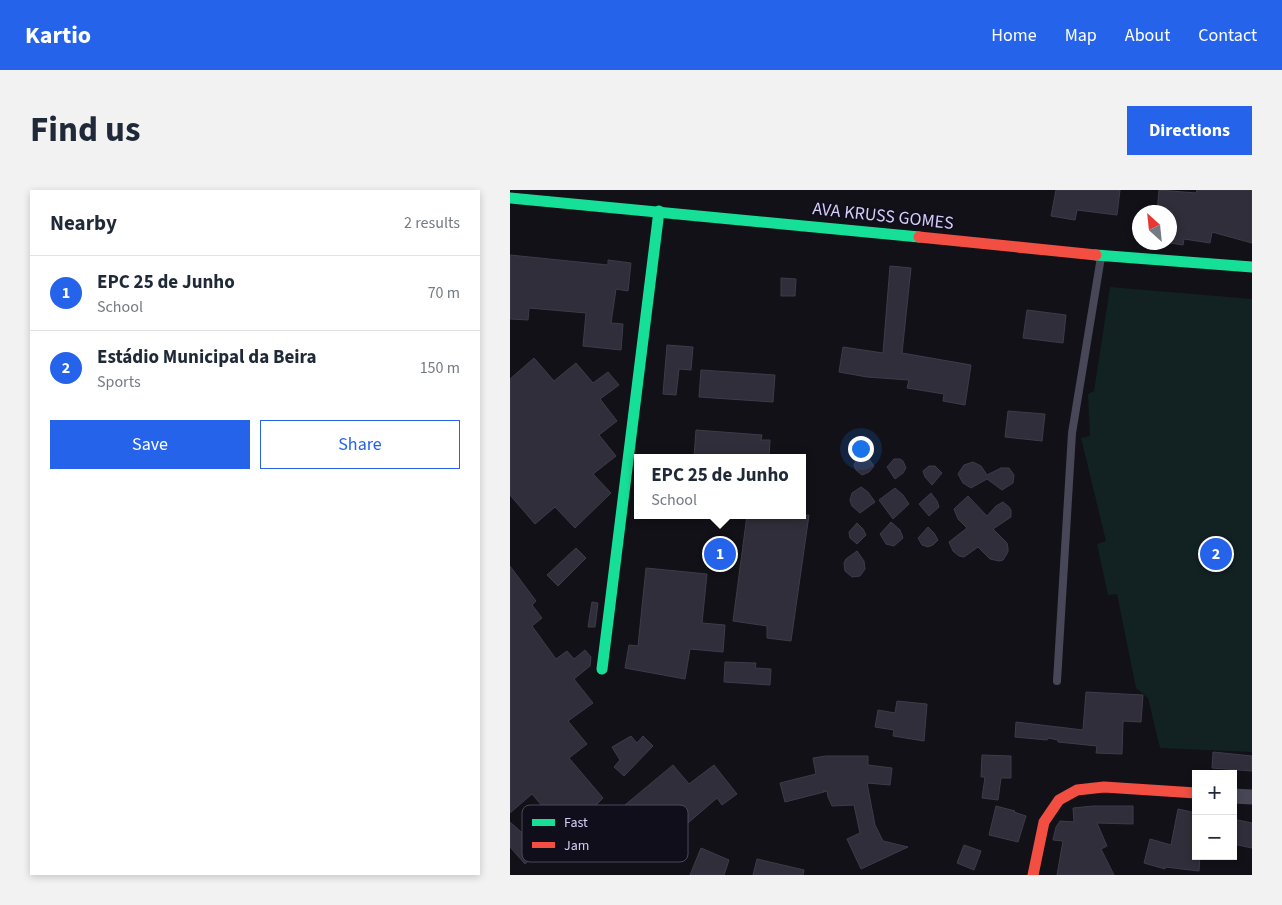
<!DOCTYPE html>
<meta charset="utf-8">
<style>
body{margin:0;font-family:"Source Sans 3",sans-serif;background:#f2f2f3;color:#1f2937}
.controls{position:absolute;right:15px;bottom:15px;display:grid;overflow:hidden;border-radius:0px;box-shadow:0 2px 8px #0003}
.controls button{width:45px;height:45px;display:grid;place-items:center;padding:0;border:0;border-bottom:1px solid #e0e1e3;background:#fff;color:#1f2937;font:25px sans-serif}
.compass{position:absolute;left:622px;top:15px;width:45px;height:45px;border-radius:50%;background:#fff;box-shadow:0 2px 8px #0003;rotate:333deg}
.you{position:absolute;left:350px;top:258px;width:18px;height:18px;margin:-12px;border:4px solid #fff;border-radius:50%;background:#1a73e8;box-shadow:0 0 0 8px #1a73e833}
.badge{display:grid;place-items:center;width:32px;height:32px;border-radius:50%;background:#2563eb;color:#fff;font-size:16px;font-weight:700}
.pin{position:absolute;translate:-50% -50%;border:2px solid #fff;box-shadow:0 1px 5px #0006}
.popup{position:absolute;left:124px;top:264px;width:172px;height:65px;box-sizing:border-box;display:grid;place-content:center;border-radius:0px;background:#fff;filter:drop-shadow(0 1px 4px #0005);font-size:16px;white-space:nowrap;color:#747a83}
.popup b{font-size:19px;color:#1f2937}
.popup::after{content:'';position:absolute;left:50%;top:100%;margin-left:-10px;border:10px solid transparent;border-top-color:#fff}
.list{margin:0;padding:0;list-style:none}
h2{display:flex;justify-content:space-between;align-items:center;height:65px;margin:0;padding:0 20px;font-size:21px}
h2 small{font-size:16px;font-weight:400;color:#747a83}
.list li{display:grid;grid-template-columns:32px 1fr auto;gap:15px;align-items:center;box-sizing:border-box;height:75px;padding:0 20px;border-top:1px solid #e0e1e3}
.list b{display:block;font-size:19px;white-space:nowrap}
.list p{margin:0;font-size:16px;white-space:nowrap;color:#747a83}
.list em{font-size:16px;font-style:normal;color:#747a83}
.actions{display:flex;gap:10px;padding:15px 20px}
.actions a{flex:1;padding:11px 0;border:1px solid #2563eb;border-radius:0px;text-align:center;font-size:18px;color:#2563eb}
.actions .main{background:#2563eb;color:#fff}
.map{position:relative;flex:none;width:742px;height:685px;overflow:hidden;border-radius:0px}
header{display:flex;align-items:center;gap:30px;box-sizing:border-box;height:70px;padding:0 25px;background:#2563eb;color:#fff}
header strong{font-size:24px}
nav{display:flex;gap:28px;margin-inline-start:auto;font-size:18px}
.intro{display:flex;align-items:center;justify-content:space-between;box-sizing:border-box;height:120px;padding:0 30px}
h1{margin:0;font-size:35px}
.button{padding:12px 22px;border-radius:0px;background:#2563eb;color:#fff;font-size:18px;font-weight:700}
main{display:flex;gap:30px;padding:0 30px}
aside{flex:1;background:#fff;border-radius:0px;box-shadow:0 2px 8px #0003}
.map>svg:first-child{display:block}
.green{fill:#122122}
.building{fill:#302e3a;stroke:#3f3b4b}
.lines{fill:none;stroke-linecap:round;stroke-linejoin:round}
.lane{stroke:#484757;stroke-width:8}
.street{stroke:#484757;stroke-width:15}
.fast{stroke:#16e098;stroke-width:11}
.jam{stroke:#f24e42;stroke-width:11}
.labels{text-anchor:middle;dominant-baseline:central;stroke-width:4;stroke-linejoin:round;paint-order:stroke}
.street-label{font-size:18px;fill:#d4cef8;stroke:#100e1b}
.key{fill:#100e1b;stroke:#4b485d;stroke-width:1}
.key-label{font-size:14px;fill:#d4cef8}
</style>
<header>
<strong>Kartio</strong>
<nav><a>Home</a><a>Map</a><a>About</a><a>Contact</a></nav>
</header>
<div class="intro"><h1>Find us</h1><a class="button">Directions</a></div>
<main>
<aside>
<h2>Nearby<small>2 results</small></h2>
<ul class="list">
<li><span class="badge">1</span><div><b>EPC 25 de Junho</b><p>School</p></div><em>70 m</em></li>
<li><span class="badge">2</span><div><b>Estádio Municipal da Beira</b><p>Sports</p></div><em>150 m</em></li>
</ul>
<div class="actions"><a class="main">Save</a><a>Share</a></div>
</aside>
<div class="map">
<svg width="742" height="685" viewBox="0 0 742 685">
<rect width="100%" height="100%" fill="#121118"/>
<!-- green -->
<path class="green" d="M600,97L742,109V562L650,558L638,508L626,498L607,404L598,405L587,354L596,351L571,248L580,246L578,204L584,201Z"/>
<!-- building -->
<g class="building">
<path d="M546,0H610L607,25L567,20L565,30L541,26Z"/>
<path d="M649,0L686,3L687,0H742V53L702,42L700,53L674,49L673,55L660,53V22H647Z"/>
<path d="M0,65L98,75V70L121,73L118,101L106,99L101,133L113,134L111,160L73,156L76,123L19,118L18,130L0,129Z"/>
<path d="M380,76L401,78L392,163L461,175L455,215L433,211L434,204L397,198L399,190L357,187L329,182L333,157L373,163Z"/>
<path d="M271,88L286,89L285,106H271Z"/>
<path d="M517,120L556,125L553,153L513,148Z"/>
<path d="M157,155L183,157L181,180L169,179L166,205L153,204Z"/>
<path d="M24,168L44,191L66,173L83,193L98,182L109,195L90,209L107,231L89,245L106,266L83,284L101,303L65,338L45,317L25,334L0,305V189Z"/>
<path d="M191,180L265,185L263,212L189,207Z"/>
<path d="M498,221L535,224L532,251L495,247Z"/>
<path d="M186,240L252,245L251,250H260L259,268L184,267Z"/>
<path d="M354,266L359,269L364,276L359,282L352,285L346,280L344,275L348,267Z"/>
<path d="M384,269H390L393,271L396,278L393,283L385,289L377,277Z"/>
<path d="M463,272L471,276L477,285L491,278H499L504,285L503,293L492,300L477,289L461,298L453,293L448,284L454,275Z"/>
<path d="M419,276H425L432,283L422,295L415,287L413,281Z"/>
<path d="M351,297L358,302L365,312L350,323L342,316L340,310L342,303Z"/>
<path d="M385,298L393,305L399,314L383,329L369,310Z"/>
<path d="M421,303L427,311L429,317L419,326L409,314Z"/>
<path d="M458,306L477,326L486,316L493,312L499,317L501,320V327L483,339L497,353L498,358V362L493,370L489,371L480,369L468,357L454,367L449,366L443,361L439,352L457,338L448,329L444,319Z"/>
<path d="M237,325H299L281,451L257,448V436L223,431Z"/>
<path d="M381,332L390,340L393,348L384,356L376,354L370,344Z"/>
<path d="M347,333L353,339L356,345L347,354L340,348L339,342Z"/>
<path d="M418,337L424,343L428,350L423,355L418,357L412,355L408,348Z"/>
<path d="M66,358L76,368L48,396L37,385Z"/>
<path d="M347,361L354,371L355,379L350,386L342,387L335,381L334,373L336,369Z"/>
<path d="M0,376L26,411L22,415L32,428L22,436L46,469L57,461L64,469L75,460L81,467L80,476L64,489L83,513L58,531L77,554L59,568L93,608L70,631L46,632L22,604L0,623Z"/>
<path d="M136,378L197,384L192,433L215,435L213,462L180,459L175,489L115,478L119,455L128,456Z"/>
<path d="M82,412L88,413L85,437H78Z"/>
<path d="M215,472L246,473L245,478L261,479L260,495L214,492Z"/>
<path d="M576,502L633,505L631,532L613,531L612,564L586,563L587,556L548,552V550L538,548L537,550L505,547L506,532L573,540Z"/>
<path d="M387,511L417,514L414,551L383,546L384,540L365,537L368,520L385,523Z"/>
<path d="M121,546L127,553L133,546L143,556L114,586L104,577L110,570L102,557Z"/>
<path d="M703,562L742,566V581L702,578Z"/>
<path d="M472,565L501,566V588H491L488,610L472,608L475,587H471Z"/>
<path d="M316,566H358V575L382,578L380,595L357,593L365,635L373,651L398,657L351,679L337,649L350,643L344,615L322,616L318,607L317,601L315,602L314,600V602L275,612L270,593L306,584L303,568Z"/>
<path d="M163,575L179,594L204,575L227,604L212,615L207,608L157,651L130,620L127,628L109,620Z"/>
<path d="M486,616L505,621L504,622L516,626L508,652L479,645Z"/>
<path d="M583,616H623V634L587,633L597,656L591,659L604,685H547L553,651L543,650L546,637L550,631L564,632L563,618Z"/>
<path d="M668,619L686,623V666H690L689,681L655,677V679L634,673L640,649L661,655Z"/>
<path d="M723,629L742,633V658L723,654Z"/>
<path d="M0,632L20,650L32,638L42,649L15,674L0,657Z"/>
<path d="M454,655L471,661L464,680L447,673Z"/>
<path d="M191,658L219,670L214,685H180Z"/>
<path d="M247,669L294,680L293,685H243Z"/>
</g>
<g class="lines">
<!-- lane -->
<path class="lane" d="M547,491L562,243L591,67"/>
<!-- street -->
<path class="street" d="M723,606L742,607"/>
<!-- fast -->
<g class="fast">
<path d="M0,8L409,47"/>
<path d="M586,65L742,77"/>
<path d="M92,479L149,21"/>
</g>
<!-- jam -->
<g class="jam">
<path d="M409,47L586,65"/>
<path d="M523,685L534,632L549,610L567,600L594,597L686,603"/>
</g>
</g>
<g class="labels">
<!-- street labels -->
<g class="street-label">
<text transform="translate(373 26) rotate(6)">AVA KRUSS GOMES</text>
</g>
</g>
<!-- legend -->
<rect x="12" y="615" width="166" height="57" rx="8" class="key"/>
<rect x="22" y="629" width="23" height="7" fill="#16e098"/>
<rect x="22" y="652" width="23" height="6" fill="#f24e42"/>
<g class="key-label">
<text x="54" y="637">Fast</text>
<text x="54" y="660">Jam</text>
</g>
</svg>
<div class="controls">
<button>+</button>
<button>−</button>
</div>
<svg class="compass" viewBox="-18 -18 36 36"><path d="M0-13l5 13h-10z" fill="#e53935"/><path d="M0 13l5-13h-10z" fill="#747a83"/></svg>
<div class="you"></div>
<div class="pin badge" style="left:210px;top:364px">1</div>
<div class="popup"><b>EPC 25 de Junho</b>School</div>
<div class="pin badge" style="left:706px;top:364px">2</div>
</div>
</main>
